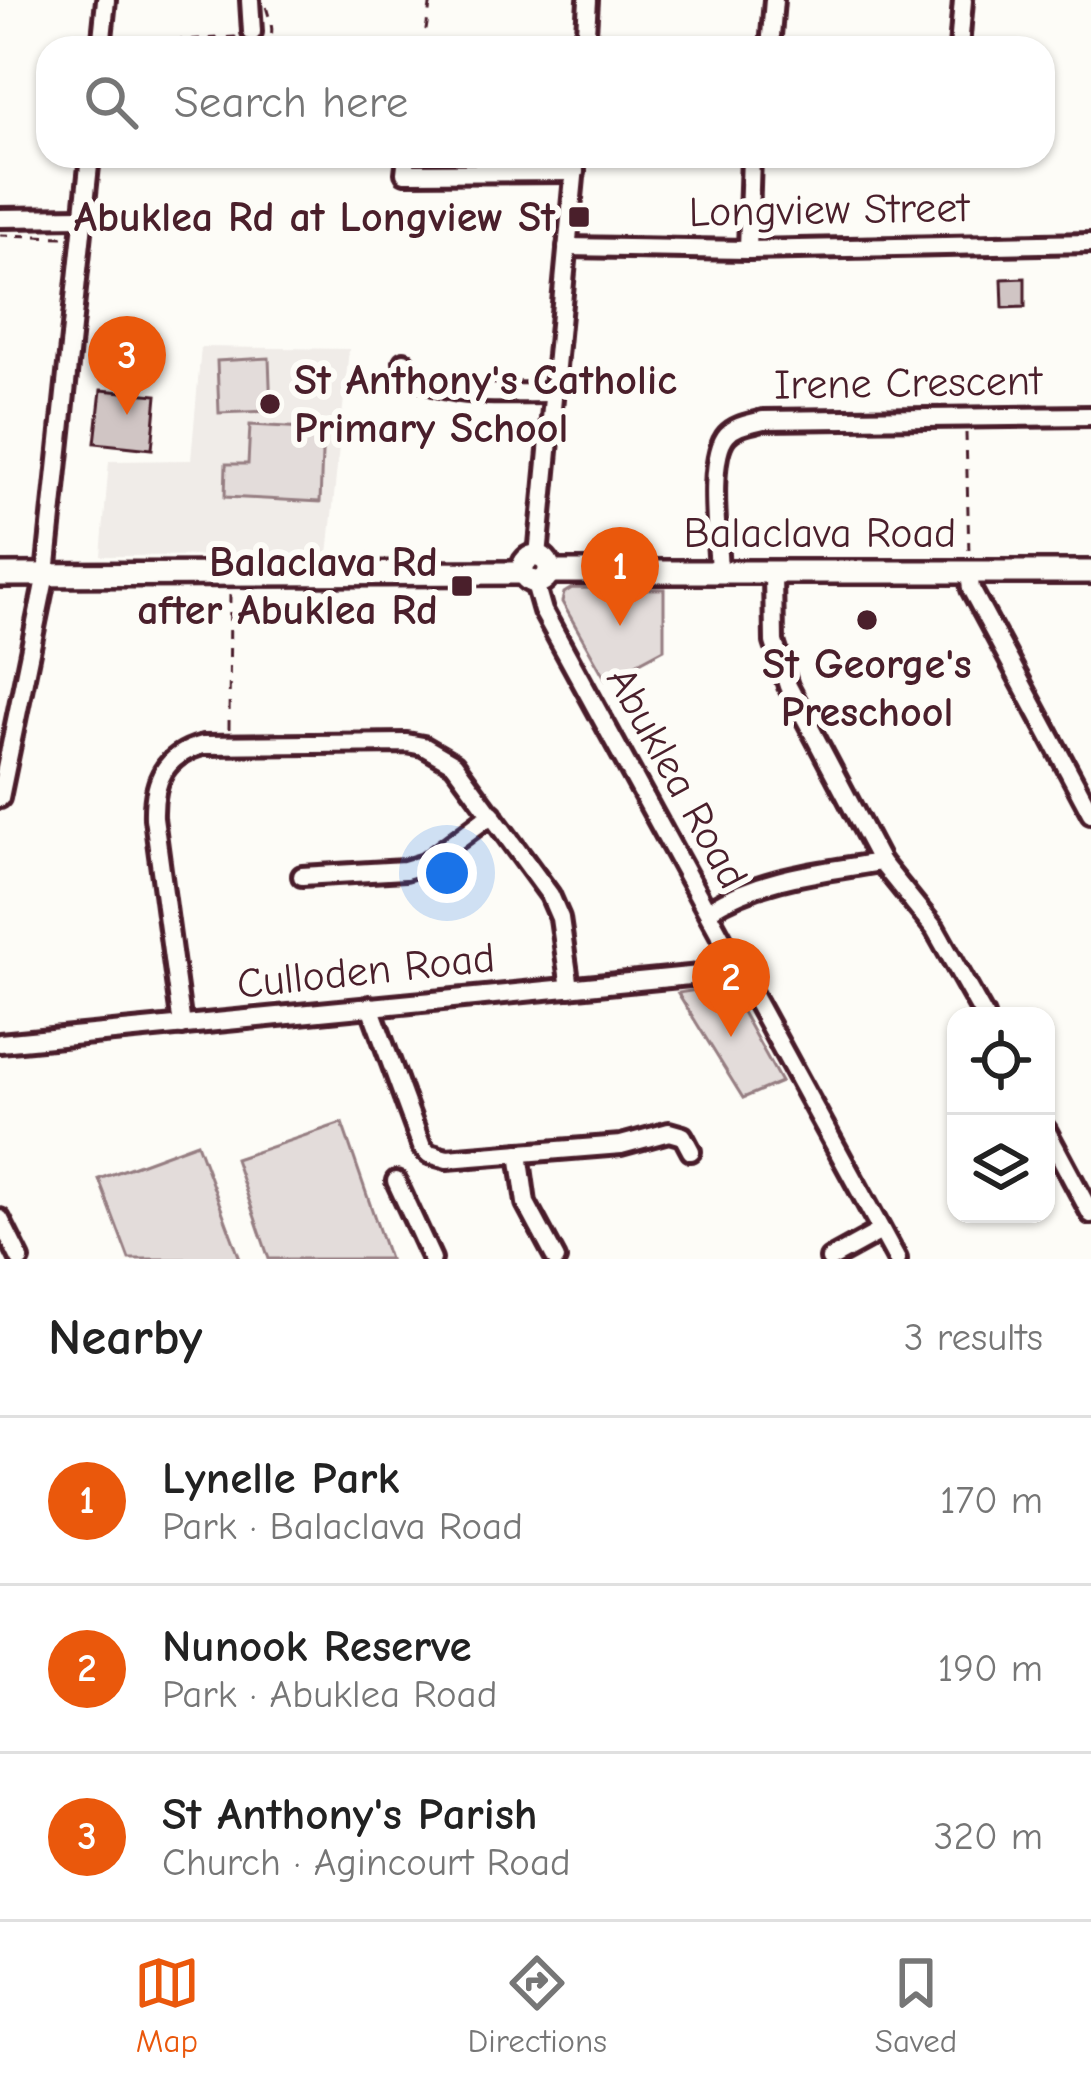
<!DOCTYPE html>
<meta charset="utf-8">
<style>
body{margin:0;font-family:"Comic Neue",sans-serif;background:#f2f2f2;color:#222}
.controls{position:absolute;right:36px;bottom:36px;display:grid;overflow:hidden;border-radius:24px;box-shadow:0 3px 9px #0004}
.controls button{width:108px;height:108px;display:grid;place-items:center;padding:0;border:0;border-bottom:3px solid #e0e0e0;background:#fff;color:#222;font:60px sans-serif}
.you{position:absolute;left:447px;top:873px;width:42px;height:42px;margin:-30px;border:9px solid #fff;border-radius:50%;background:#1a73e8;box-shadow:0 0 0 18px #1a73e833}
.badge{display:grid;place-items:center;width:78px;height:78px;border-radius:50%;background:#ea580c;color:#fff;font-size:39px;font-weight:700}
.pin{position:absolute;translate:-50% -99px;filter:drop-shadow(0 3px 6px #0008)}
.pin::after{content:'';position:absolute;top:63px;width:42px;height:36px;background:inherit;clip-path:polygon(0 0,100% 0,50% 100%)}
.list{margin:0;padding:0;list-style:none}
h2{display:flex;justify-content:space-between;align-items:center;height:156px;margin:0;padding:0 48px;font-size:51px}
h2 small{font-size:39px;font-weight:400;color:#767676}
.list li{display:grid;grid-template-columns:78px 1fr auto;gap:36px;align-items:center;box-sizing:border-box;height:168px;padding:0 48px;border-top:3px solid #e0e0e0}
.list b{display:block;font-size:45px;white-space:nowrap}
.list p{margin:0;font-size:39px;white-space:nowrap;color:#767676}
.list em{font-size:39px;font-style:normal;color:#767676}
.icon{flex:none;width:66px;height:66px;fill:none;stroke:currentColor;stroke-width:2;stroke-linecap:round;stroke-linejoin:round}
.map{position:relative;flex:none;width:1091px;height:1259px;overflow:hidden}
.search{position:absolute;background:#fff;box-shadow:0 3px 9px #0004;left:36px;right:36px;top:36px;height:132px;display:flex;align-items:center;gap:30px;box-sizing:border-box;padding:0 42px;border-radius:36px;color:#767676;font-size:45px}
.sheet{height:660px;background:#fff}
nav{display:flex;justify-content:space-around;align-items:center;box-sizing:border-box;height:168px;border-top:3px solid #e0e0e0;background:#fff;font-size:33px;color:#767676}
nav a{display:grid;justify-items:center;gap:6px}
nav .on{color:#ea580c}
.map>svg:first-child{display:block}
.built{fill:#f0ece8}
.green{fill:#e3dcda;stroke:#967e82;stroke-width:3}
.building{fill:#d0c5c4;stroke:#4a1f2b;stroke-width:3}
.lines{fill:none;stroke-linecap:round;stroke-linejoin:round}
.minor-casing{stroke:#4a1f2b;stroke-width:26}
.major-casing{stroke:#4a1f2b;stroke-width:30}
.path{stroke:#4a1f2b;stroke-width:3;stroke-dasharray:9 9;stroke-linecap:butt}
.minor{stroke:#fdfcf7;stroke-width:16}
.major{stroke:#fdfcf7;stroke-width:21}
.poi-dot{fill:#4a1f2b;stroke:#fdfcf7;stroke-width:4.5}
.labels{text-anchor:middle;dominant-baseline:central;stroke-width:12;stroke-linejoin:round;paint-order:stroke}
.street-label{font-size:42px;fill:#4a1f2b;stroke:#fdfcf7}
.poi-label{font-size:42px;font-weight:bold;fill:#4a1f2b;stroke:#fdfcf7;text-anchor:end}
</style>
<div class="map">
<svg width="1091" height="1259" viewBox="0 0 1091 1259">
<rect width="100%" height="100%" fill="#fdfcf7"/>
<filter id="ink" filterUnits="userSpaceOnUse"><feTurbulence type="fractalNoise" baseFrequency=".00833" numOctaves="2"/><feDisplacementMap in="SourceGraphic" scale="24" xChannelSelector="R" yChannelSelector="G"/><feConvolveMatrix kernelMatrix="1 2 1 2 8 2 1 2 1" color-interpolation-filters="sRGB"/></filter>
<g filter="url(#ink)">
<!-- built -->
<path class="built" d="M201,347L349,349L328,555L101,556L109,461L191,460Z"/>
<!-- green -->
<g class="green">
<path d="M269,358L271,411L219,413L217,361Z"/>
<path d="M250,425L323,429L320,502L225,497L226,464H248Z"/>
<path d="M572,588L664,589V649L606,680L562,602L564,593Z"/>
<path d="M727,985L781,1082L743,1098L678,993Z"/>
<path d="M342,1123L389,1259H269L235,1159Z"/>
<path d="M197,1143L240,1259H129L99,1179Z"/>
</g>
<!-- building -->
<g class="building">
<path d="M1025,278V307L1003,308L1002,279Z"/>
<path d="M101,390L157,395L152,449L95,443Z"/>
</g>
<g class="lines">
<defs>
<g id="minor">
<path d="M250,0L252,32"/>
<path d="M101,48L106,0"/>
<path d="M585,48L588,0"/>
<path d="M770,48L774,0"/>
<path d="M959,48L963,0"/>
<path d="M407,156L405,173L575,172"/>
<path d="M0,218L83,217"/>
<path d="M567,247L748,250L1091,243"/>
<path d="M748,250L751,156"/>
<path d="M404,362C421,402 515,392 553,393"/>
<path d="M538,556L576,156"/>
<path d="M719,572C718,541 707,457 727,435C736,425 749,424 763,420L1091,416"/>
<path d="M773,573L774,642L788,686L881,862L935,929L984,1016"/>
<path d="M969,573L971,589L1091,813"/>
<path d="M535,583L543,611L897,1259"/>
<path d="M0,798L46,574L90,156"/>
<path d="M302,876L405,870L425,864L492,814"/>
<path d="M709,910C761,877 822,872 881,862"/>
<path d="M370,1006L422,1147L429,1154L447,1159L621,1145L669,1132L683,1136L691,1151"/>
<path d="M182,1026L154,818C153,780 165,755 203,745L407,743L423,746L454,764L550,895L560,918L570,988"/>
<path d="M0,1043L700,975L739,965"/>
<path d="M1046,1130L1091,1214"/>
<path d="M519,1153L526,1203L556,1259"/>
<path d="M396,1181L432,1259"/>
<path d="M0,1219L20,1259"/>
<path d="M830,1259L881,1231"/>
</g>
<g id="major">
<circle cx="536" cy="569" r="13"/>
<path d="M549,572H1091"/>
<path d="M0,575L523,573"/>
</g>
</defs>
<!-- minor casing -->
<use href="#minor" class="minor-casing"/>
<!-- major casing -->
<use href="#major" class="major-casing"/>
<!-- path -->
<g class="path">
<path d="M181,48V40L235,37L246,48"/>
<path d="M262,48C281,33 267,19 265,0"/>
<path d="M423,48L431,0"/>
<path d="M0,235L65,237"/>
<path d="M966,433L969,555"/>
<path d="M229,729L230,589"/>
</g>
<!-- minor -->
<use href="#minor" class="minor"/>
<!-- major -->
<use href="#major" class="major"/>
</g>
</g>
<!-- markers -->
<g class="poi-dot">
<rect x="567" y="205" width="24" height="24" rx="6"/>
<circle cx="270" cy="404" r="12"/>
<rect x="450" y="574" width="24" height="24" rx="6"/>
<circle cx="867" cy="620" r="12"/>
</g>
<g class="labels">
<!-- street labels -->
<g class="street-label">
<text transform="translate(829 210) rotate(-1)">Longview Street</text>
<text transform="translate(908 383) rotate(-1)">Irene Crescent</text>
<text x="820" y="533">Balaclava Road</text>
<text transform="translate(677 778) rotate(61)">Abuklea Road</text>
<text transform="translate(366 971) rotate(-6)">Culloden Road</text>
</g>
<!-- poi labels -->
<g class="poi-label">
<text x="555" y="217">Abuklea Rd at Longview St</text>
<text x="294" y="380" text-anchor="start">St Anthony's Catholic<tspan x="294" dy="48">Primary School</tspan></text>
<text x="438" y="562">Balaclava Rd<tspan x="438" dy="48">after Abuklea Rd</tspan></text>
<text x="867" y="664" text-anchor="middle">St George's<tspan x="867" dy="48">Preschool</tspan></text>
</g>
</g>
</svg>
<div class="controls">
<button><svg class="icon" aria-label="locate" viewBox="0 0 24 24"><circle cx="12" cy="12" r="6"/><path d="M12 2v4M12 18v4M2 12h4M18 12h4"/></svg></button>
<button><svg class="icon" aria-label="layers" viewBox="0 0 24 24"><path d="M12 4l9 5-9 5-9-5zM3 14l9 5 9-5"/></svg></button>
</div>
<div class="you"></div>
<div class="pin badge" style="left:620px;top:626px">1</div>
<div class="pin badge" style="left:731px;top:1037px">2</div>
<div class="pin badge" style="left:127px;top:415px">3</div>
<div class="search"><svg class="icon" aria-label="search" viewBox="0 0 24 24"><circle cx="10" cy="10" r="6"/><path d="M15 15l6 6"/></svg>Search here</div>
</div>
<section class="sheet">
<h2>Nearby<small>3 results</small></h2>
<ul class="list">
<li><span class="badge">1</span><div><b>Lynelle Park</b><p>Park · Balaclava Road</p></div><em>170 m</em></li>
<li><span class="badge">2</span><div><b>Nunook Reserve</b><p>Park · Abuklea Road</p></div><em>190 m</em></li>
<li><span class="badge">3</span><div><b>St Anthony's Parish</b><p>Church · Agincourt Road</p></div><em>320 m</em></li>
</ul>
</section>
<nav>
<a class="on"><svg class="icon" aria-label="map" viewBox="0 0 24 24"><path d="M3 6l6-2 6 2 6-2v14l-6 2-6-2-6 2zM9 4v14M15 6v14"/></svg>Map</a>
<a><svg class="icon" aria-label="directions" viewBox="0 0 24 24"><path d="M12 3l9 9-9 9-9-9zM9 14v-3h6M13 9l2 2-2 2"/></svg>Directions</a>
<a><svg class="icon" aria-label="saved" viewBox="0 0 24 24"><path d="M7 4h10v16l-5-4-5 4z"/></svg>Saved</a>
</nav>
